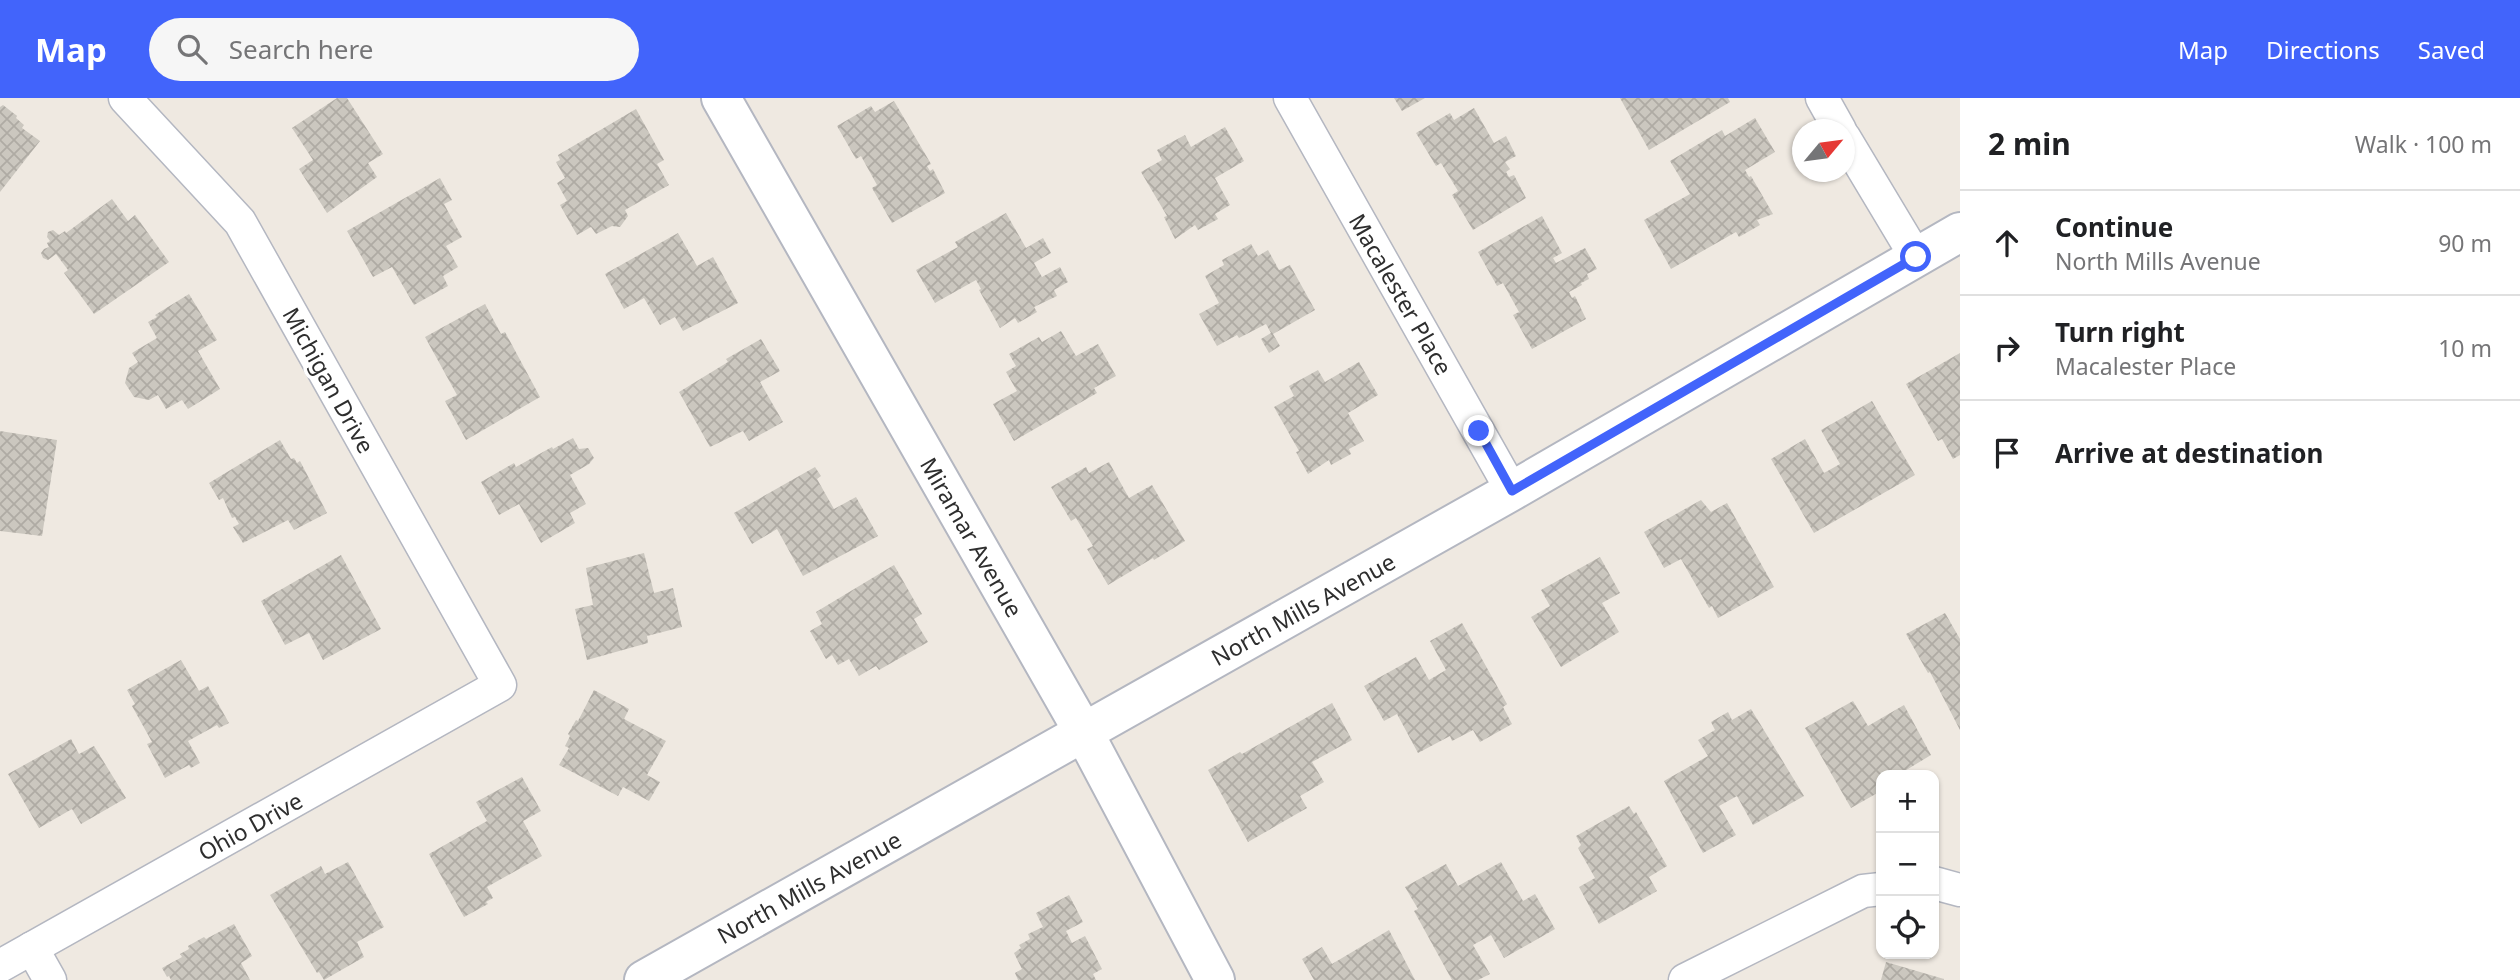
<!DOCTYPE html>
<meta charset="utf-8">
<style>
body{margin:0;font-family:"Noto Sans",sans-serif;background:#f6f6f6;color:#202124}
.controls{position:absolute;right:21px;bottom:21px;display:grid;overflow:hidden;border-radius:14px;box-shadow:0 2px 5px #0004}
.controls button{width:63px;height:63px;display:grid;place-items:center;padding:0;border:0;border-bottom:2px solid #e0e0e0;background:#fff;color:#202124;font:35px sans-serif}
.compass{position:absolute;left:1792px;top:21px;width:63px;height:63px;border-radius:50%;background:#fff;box-shadow:0 2px 5px #0004;rotate:61deg}
.stop{position:absolute;width:21px;height:21px;margin:-16px;border:5px solid #4264fb;border-radius:50%;background:#fff}
.stop.end{background:#4264fb;border-color:#fff;box-shadow:0 2px 7px #0008}
.list{margin:0;padding:0;list-style:none}
h2{display:flex;justify-content:space-between;align-items:center;height:91px;margin:0;padding:0 28px;font-size:30px}
h2 small{font-size:23px;font-weight:400;color:#757577}
.list li{display:grid;grid-template-columns:46px 1fr auto;gap:21px;align-items:center;box-sizing:border-box;height:105px;padding:0 28px;border-top:2px solid #e0e0e0}
.list b{display:block;font-size:26px;white-space:nowrap}
.list p{margin:0;font-size:23px;white-space:nowrap;color:#757577}
.list em{font-size:23px;font-style:normal;color:#757577}
.icon{flex:none;width:38px;height:38px;fill:none;stroke:currentColor;stroke-width:2;stroke-linecap:round;stroke-linejoin:round}
.map{position:relative;flex:none;width:1960px;height:882px;overflow:hidden}
header{display:flex;align-items:center;gap:42px;box-sizing:border-box;height:98px;padding:0 35px;background:#4264fb;color:#fff}
header strong{font-size:33px}
nav{display:flex;gap:38px;margin-inline-start:auto;font-size:24px}
.search{width:490px;height:63px;background:#f6f6f6;display:flex;align-items:center;gap:18px;box-sizing:border-box;padding:0 24px;border-radius:38px;color:#757577;font-size:26px}
main{display:flex}
aside{flex:1;background:#fff}
.map>svg:first-child{display:block}
.building{fill:url(#building-cross-hatch)}
.lines{fill:none;stroke-linecap:round;stroke-linejoin:round}
.minor-casing{stroke:#b4b7c1;stroke-width:35}
.tertiary-casing{stroke:#b4b7c1;stroke-width:42}
.secondary-casing{stroke:#b4b7c1;stroke-width:42}
.minor{stroke:#fff;stroke-width:32}
.tertiary{stroke:#fff;stroke-width:38}
.secondary{stroke:#fff;stroke-width:38}
.route{stroke:#4264fb;stroke-width:9}
.labels{text-anchor:middle;dominant-baseline:central;stroke-width:7;stroke-linejoin:round;paint-order:stroke}
.street-label{font-size:23px;fill:#2e2e2e;stroke:#fff}
</style>
<header>
<strong>Map</strong>
<div class="search"><svg class="icon" aria-label="search" viewBox="0 0 24 24"><circle cx="10" cy="10" r="6"/><path d="M15 15l6 6"/></svg>Search here</div>
<nav><a>Map</a><a>Directions</a><a>Saved</a></nav>
</header>
<main>
<div class="map">
<svg width="1960" height="882" viewBox="0 0 1960 882">
<defs>
<pattern id="building-cross-hatch" width="8" height="8" patternUnits="userSpaceOnUse" patternTransform="scale(1.75)"><rect width="8" height="8" fill="#cbc7bf"/><path d="M0 0l8 8M0 8l8-8" fill="none" stroke="#afaba4"/></pattern>
</defs>
<rect width="100%" height="100%" fill="#efe9e1"/>
<!-- building -->
<g class="building">
<path d="M337,0H347L383,56L368,65L377,79L327,115L299,71L313,62L292,30Z"/>
<path d="M1394,0H1425L1402,13Z"/>
<path d="M1620,0H1728L1730,4L1649,52Z"/>
<path d="M894,3L931,66L927,68L930,73L933,71L945,95L892,125L872,90L877,87L861,58L856,61L837,28L871,8L875,14Z"/>
<path d="M3,7L17,18L16,20L24,27L22,30L40,43L0,94V9Z"/>
<path d="M1474,10L1494,45L1506,38L1516,58L1505,64L1510,71L1506,74L1509,79L1514,77L1526,100L1473,132L1452,97L1458,93L1441,65L1436,68L1416,35L1450,15L1454,22Z"/>
<path d="M636,11L664,62L657,66L669,87L625,112L628,118L620,129L612,128L596,136L591,129L577,137L560,107L567,103L557,85L565,80L556,64L560,62L558,57Z"/>
<path d="M1755,20L1775,54L1745,72L1749,79L1751,78L1773,116L1757,122L1760,127L1739,139L1736,134L1671,171L1644,122L1690,96L1670,63L1722,32L1725,38Z"/>
<path d="M1225,29L1244,63L1215,80L1230,107L1215,116L1218,121L1198,132L1195,127L1175,141L1164,119L1167,118L1141,74L1162,62L1157,52L1185,37L1191,49Z"/>
<path d="M440,80L452,102L444,106L462,139L446,148L458,169L443,178L448,188L414,207L392,169L373,179L347,133Z"/>
<path d="M112,101L128,123L135,117L169,164L94,216L64,175L68,172L56,156L48,162L43,160L41,155L44,151L49,149L47,145L50,143L47,139L48,134L53,132L59,137L65,133L66,135Z"/>
<path d="M1006,115L1026,150L1043,140L1051,155L1034,165L1042,179L1060,169L1068,184L1054,192L1057,198L1034,209L1037,214L1018,225L1015,220L1000,230L979,192L981,191L976,182L935,205L916,172L958,149L955,144Z"/>
<path d="M1542,118L1562,155L1553,160L1556,165L1585,150L1597,171L1587,176L1589,181L1581,185L1582,187L1569,194L1572,200L1575,198L1586,221L1532,251L1513,217L1519,214L1503,185L1497,188L1478,154Z"/>
<path d="M678,135L697,168L713,159L738,205L683,233L675,219L660,227L644,200L624,211L605,176Z"/>
<path d="M1251,146L1258,158L1268,152L1279,172L1290,167L1315,212L1273,236L1280,248L1269,255L1261,241L1271,235L1266,226L1239,240L1237,237L1217,248L1199,216L1219,205L1205,178L1224,167L1222,162Z"/>
<path d="M189,196L217,242L198,253L220,291L188,311L182,302L166,311L158,297L149,302L134,299L125,285L129,270L138,264L132,255L157,240L148,224L157,219L155,217Z"/>
<path d="M485,206L501,236L505,234L540,299L466,342L445,303L457,297L425,239Z"/>
<path d="M1061,233L1076,258L1098,246L1116,278L1094,290L1097,295L1014,343L993,306L1017,293L1006,274L1016,268L1009,256L1039,239L1042,244Z"/>
<path d="M761,241L780,273L760,284L783,324L749,343L743,333L710,349L679,294L728,264L726,261Z"/>
<path d="M1960,255V357L1953,361L1942,341L1938,343L1906,286Z"/>
<path d="M1359,264L1378,297L1348,315L1364,343L1349,351L1351,356L1331,367L1329,362L1308,376L1296,354L1299,353L1274,309L1294,298L1289,288L1318,272L1325,284Z"/>
<path d="M1872,303L1915,377L1814,435L1771,361L1805,341L1824,375L1840,366L1821,332Z"/>
<path d="M0,333L57,342L42,438L0,433Z"/>
<path d="M573,340L579,351L588,350L594,360L589,366L570,377L586,406L570,415L575,425L541,445L519,406L499,417L481,384L514,365L516,369L552,349L553,351Z"/>
<path d="M280,342L291,361L294,360L297,365L300,363L327,415L294,432L288,422L243,445L233,429L239,426L235,419L232,420L223,400L219,402L209,385Z"/>
<path d="M1109,364L1129,400L1152,387L1185,443L1154,462L1153,460L1108,487L1087,451L1093,448L1076,420L1071,423L1051,389L1086,369L1089,375Z"/>
<path d="M815,369L821,378L817,381L834,411L856,399L878,438L803,478L777,431L752,446L734,415Z"/>
<path d="M1701,402L1711,414L1727,405L1774,489L1718,520L1712,508L1709,510L1681,461L1664,470L1644,434Z"/>
<path d="M644,455L654,495L673,490L682,529L647,538L648,545L587,562L575,511L593,507L586,470Z"/>
<path d="M341,457L381,531L323,562L309,535L285,547L261,503Z"/>
<path d="M1600,459L1620,495L1602,505L1619,534L1561,569L1531,519L1550,508L1541,492Z"/>
<path d="M894,467L922,516L914,521L928,544L879,572L876,568L859,578L849,561L838,567L832,557L826,561L810,533L822,526L816,514Z"/>
<path d="M1945,515L1960,541V632L1930,574L1928,575L1906,536Z"/>
<path d="M1462,525L1507,606L1503,609L1512,626L1480,644L1473,632L1452,643L1450,638L1418,655L1397,616L1384,623L1364,588L1416,559L1429,582L1446,572L1430,543Z"/>
<path d="M181,562L199,593L208,588L229,625L219,630L217,627L188,643L200,665L191,670L189,667L165,680L147,646L152,644L132,608L135,606L127,592Z"/>
<path d="M594,592L629,611L624,621L666,643L647,677L660,684L649,703L623,689L618,698L559,667L569,650L565,648L570,638L568,636L576,622L578,623Z"/>
<path d="M1853,603L1868,628L1904,607L1931,657L1898,677H1881V693L1851,710L1805,630Z"/>
<path d="M1332,605L1352,642L1312,664L1324,684L1300,698L1307,710L1248,744L1208,672L1240,654L1242,656Z"/>
<path d="M1751,611L1804,698L1753,727L1737,698L1719,708L1736,737L1703,755L1664,683L1708,658L1698,642L1715,632L1711,624L1728,614L1732,622Z"/>
<path d="M71,641L79,656L94,648L126,700L81,726L72,711L39,730L8,676Z"/>
<path d="M522,679L541,713L523,723L542,758L487,789L493,800L486,804L488,806L464,819L429,756L487,723L476,704Z"/>
<path d="M1629,708L1634,716L1636,714L1667,768L1649,779L1657,793L1599,826L1579,789L1595,780L1578,750L1581,747L1576,738Z"/>
<path d="M348,764L384,829L357,844L364,859L324,882L319,874L317,875L270,797L321,768L325,776Z"/>
<path d="M1501,764L1523,803L1535,796L1555,831L1504,860L1491,837L1473,847L1490,876L1478,882H1452L1414,813L1418,811L1405,789L1446,766L1458,788Z"/>
<path d="M1069,797L1083,824L1066,833L1072,845L1085,838L1102,871L1093,876L1096,882H1018L1015,875L1022,871L1014,855L1021,850L1019,847L1030,841L1028,836L1043,829L1036,815Z"/>
<path d="M234,826L252,858L241,865L250,882H171L169,878L167,879L162,870L182,859L180,856L189,851L188,848L204,839L206,841Z"/>
<path d="M1389,832L1415,882H1314L1302,861L1322,849L1332,866Z"/>
<path d="M1886,864L1944,881V882H1881Z"/>
</g>
<g class="lines">
<defs>
<g id="minor">
<path d="M1290,0L1512,393"/>
<path d="M1822,0L1840,32"/>
<path d="M1844,39L1916,159"/>
<path d="M1934,785L1960,792"/>
<path d="M32,850L50,882"/>
<path d="M0,868L500,587L240,124L125,0"/>
<path d="M1685,882L1863,793L1881,791"/>
</g>
<path id="tertiary" d="M721,0L1084,635L1215,882"/>
<path id="secondary" d="M644,882L1512,393L1960,134"/>
</defs>
<!-- minor casing -->
<use href="#minor" class="minor-casing"/>
<!-- tertiary casing -->
<use href="#tertiary" class="tertiary-casing"/>
<!-- secondary casing -->
<use href="#secondary" class="secondary-casing"/>
<!-- minor -->
<use href="#minor" class="minor"/>
<!-- tertiary -->
<use href="#tertiary" class="tertiary"/>
<!-- secondary -->
<use href="#secondary" class="secondary"/>
</g>
<g class="lines">
<!-- route -->
<path class="route" d="M1479,333L1512,393L1916,159"/>
</g>
<g class="labels">
<!-- street labels -->
<g class="street-label">
<text transform="translate(1401 196) rotate(60)">Macalester Place</text>
<text transform="translate(329 282) rotate(61)">Michigan Drive</text>
<text transform="translate(972 439) rotate(60)">Miramar Avenue</text>
<text transform="translate(1303 511) rotate(-29)">North Mills Avenue</text>
<text transform="translate(250 728) rotate(-29)">Ohio Drive</text>
<text transform="translate(809 789) rotate(-29)">North Mills Avenue</text>
</g>
</g>
</svg>
<div class="controls">
<button>+</button>
<button>−</button>
<button><svg class="icon" aria-label="locate" viewBox="0 0 24 24"><circle cx="12" cy="12" r="6"/><path d="M12 2v4M12 18v4M2 12h4M18 12h4"/></svg></button>
</div>
<svg class="compass" viewBox="-18 -18 36 36"><path d="M0-13l5 13h-10z" fill="#e53935"/><path d="M0 13l5-13h-10z" fill="#757577"/></svg>
<div class="stop" style="left:1916px;top:159px"></div>
<div class="stop end" style="left:1479px;top:333px"></div>
</div>
<aside>
<h2>2 min<small>Walk · 100 m</small></h2>
<ul class="list">
<li><svg class="icon" aria-label="ahead" viewBox="0 0 24 24"><path d="M12 20V5M6 11l6-6 6 6"/></svg><div><b>Continue</b><p>North Mills Avenue</p></div><em>90 m</em></li>
<li><svg class="icon" aria-label="right" viewBox="0 0 24 24"><path d="M7 20v-9h11M14 6l5 5-5 5"/></svg><div><b>Turn right</b><p>Macalester Place</p></div><em>10 m</em></li>
<li><svg class="icon" aria-label="arrive" viewBox="0 0 24 24"><path d="M6 21V4h12l-3 4 3 4H6"/></svg><div><b>Arrive at destination</b></div></li>
</ul>
</aside>
</main>
